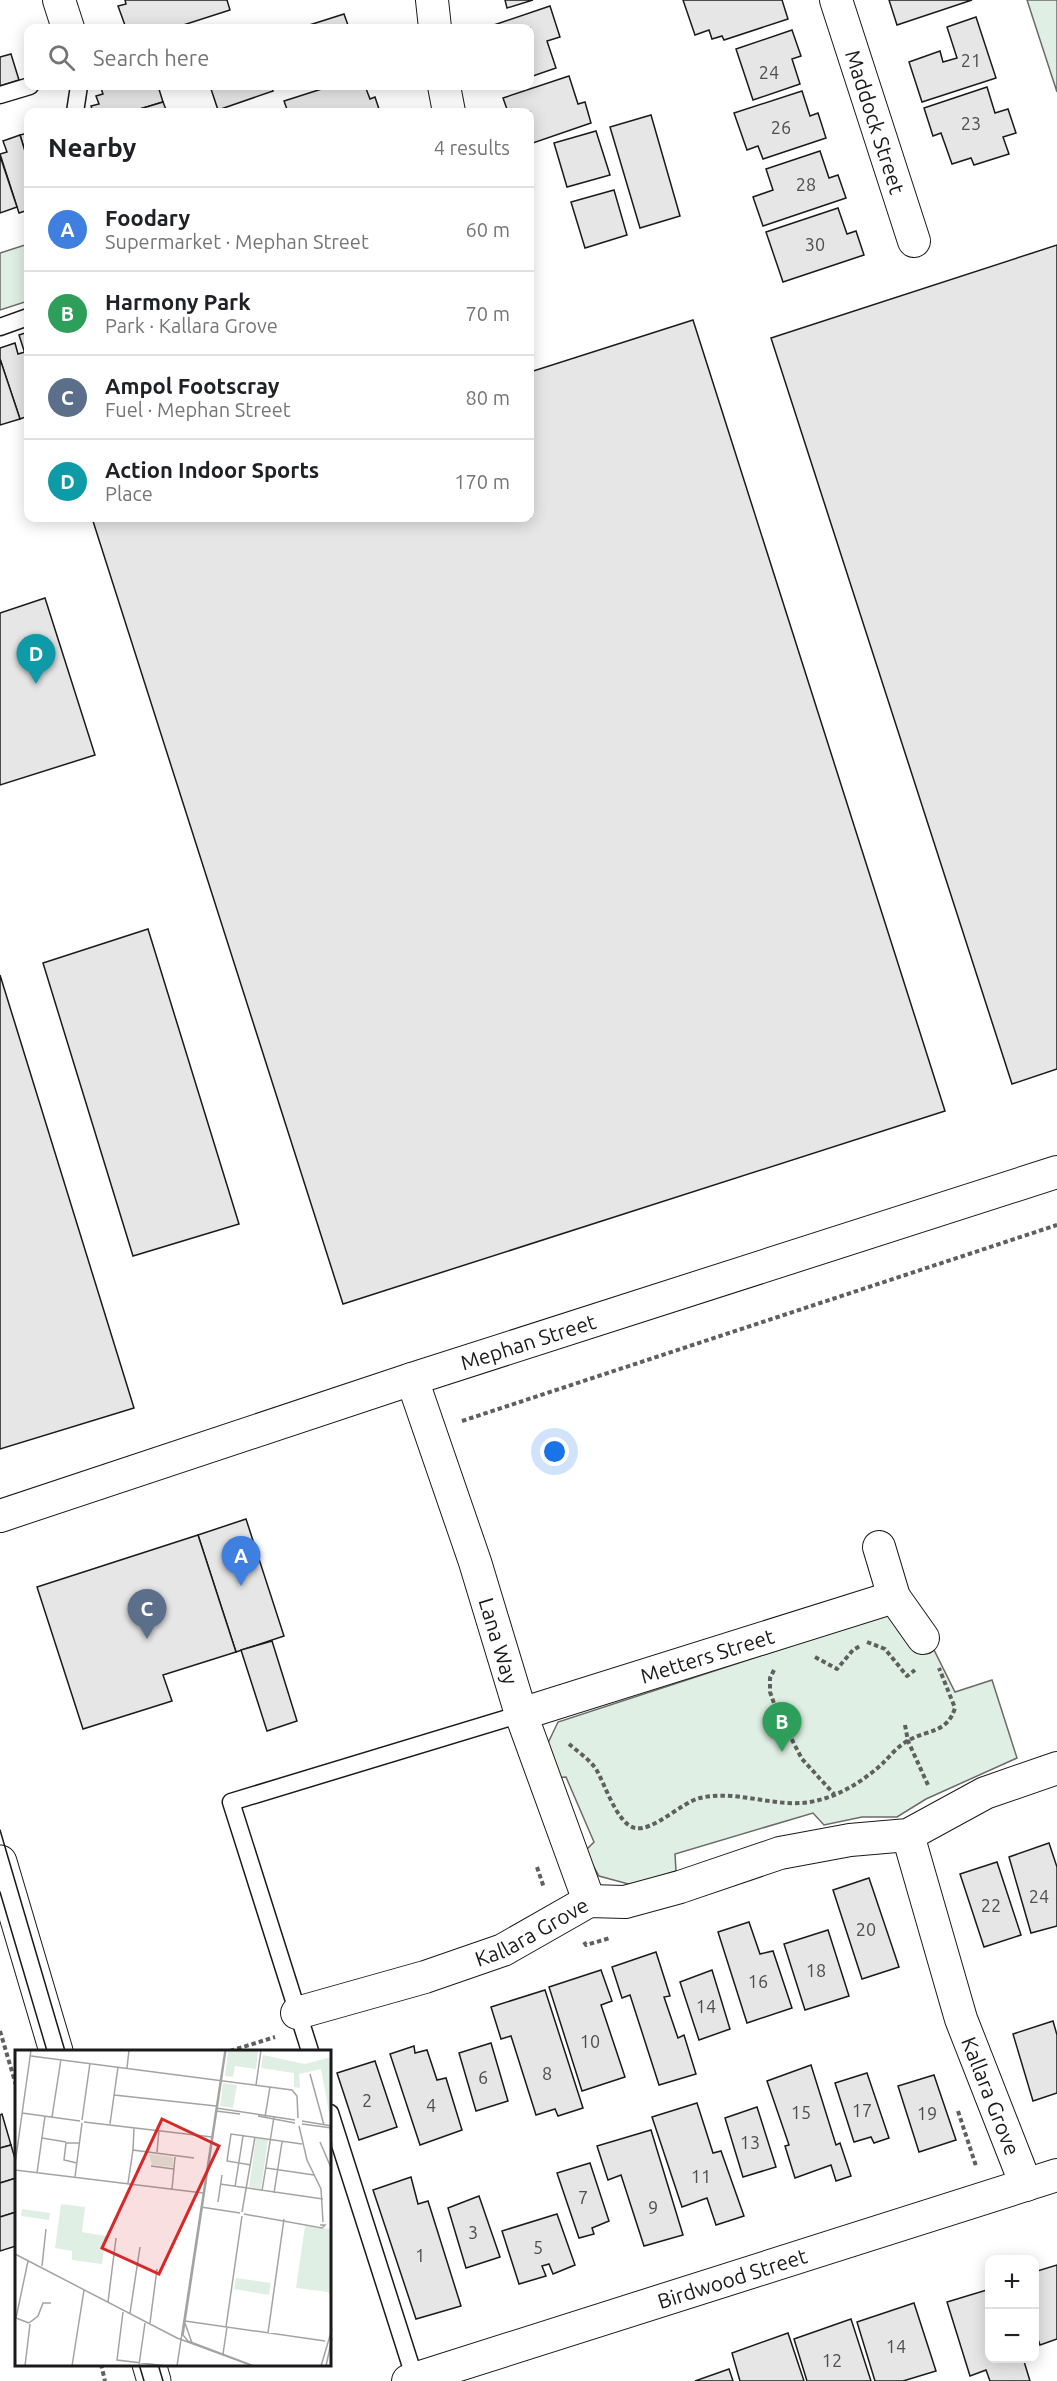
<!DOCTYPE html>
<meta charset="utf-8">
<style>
body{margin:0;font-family:Ubuntu,sans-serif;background:#f2f2f2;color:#202124}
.controls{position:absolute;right:18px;bottom:18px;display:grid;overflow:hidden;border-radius:12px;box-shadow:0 3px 15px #0003}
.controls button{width:54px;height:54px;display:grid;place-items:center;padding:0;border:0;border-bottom:2px solid #e0e0e0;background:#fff;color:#202124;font:30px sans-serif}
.you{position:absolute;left:555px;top:1452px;width:21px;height:21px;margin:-15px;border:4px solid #fff;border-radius:50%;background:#1a73e8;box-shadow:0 0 0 9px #1a73e833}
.badge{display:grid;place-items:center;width:39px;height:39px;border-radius:50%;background:#2563eb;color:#fff;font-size:20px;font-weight:700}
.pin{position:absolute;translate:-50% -50px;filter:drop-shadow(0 2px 3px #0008)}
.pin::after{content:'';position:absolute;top:32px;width:21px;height:18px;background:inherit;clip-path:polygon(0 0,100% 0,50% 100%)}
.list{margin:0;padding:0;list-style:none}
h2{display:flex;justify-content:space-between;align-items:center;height:78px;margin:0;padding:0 24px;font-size:26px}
h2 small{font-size:20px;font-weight:400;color:#757577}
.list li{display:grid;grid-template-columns:39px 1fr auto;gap:18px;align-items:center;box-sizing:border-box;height:84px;padding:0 24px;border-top:2px solid #e0e0e0}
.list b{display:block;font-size:22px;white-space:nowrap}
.list p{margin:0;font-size:20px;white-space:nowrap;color:#757577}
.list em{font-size:20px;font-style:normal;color:#757577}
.icon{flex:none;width:33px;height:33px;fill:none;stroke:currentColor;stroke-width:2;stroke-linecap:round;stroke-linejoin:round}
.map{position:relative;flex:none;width:1057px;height:2381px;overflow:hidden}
.search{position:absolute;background:#fff;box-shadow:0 3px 15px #0003;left:24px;top:24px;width:510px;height:66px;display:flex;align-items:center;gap:15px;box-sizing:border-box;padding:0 21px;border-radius:12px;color:#757577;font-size:22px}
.panel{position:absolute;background:#fff;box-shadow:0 3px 15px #0003;left:24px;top:108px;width:510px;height:414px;border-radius:12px}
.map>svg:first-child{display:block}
.green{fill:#e0efe3;stroke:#6a6a6a;stroke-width:1.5}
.building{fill:#e6e6e6;stroke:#1a1a1a;stroke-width:1.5}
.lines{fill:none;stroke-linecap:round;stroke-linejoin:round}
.service-casing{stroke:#1a1a1a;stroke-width:19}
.minor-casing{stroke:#1a1a1a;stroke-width:34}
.primary-casing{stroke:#1a1a1a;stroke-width:35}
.path{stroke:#5f5f5f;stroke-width:4;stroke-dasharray:4.5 3;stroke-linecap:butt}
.service{stroke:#fff;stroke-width:16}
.minor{stroke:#fff;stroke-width:32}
.primary{stroke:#fff;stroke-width:33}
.tram{stroke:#1a1a1a;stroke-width:1.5}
.labels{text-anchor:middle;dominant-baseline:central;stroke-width:4.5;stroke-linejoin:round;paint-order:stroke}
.number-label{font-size:18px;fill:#4d4d4d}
.street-label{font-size:21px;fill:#1a1a1a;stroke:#fff}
.inset-road{fill:none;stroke:#a3a3a3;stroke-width:1.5}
.view{fill:#d62828;fill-opacity:0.15;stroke:#d62828;stroke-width:3}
.inset-edge{fill:none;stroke:#1a1a1a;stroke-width:3}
</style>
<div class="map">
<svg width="1057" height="2381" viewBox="0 0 1057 2381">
<rect width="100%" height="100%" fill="#fff"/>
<!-- green -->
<g class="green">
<path d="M1027,0H1057V92Z"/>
<path d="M28,244V301L0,310V253Z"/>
<path d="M889,1614L910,1644L934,1650L955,1692L992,1680L1017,1758L926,1799L897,1817H862L824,1825L813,1813L675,1854L676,1871L632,1885L599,1876L585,1851L594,1842L566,1777L552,1778L547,1745L558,1722Z"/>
</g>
<!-- building -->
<g class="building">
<path d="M125,0H227L230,10L174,28H126L118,6L126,4Z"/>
<path d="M505,0H533L507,8Z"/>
<path d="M683,0H782L788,19L724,40L722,36L712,39L709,30L695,35Z"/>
<path d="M889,0H972L897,25Z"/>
<path d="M550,6L560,37L547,41L556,68L530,77V28H496L494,25Z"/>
<path d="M344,14L349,28H300Z"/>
<path d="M976,17L996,78L922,102L909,62L940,51L943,62L957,58L947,27Z"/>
<path d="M792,30L801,56L792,59L800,84L753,100L736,49Z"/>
<path d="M11,54L19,80L0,86V57Z"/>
<path d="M569,76L578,104L585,102L591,123L530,144V112H508L503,98Z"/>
<path d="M107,86H158L163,102L130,112H93L91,106L99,104L96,96L103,94L101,88Z"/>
<path d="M210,86H271L273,91L218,110Z"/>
<path d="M331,86H365L370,99L375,97L380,112H288L284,101Z"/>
<path d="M987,87L995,113L1008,109L1016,133L1003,137L1009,154L974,165L971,158L952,164L941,133L933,136L924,108Z"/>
<path d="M802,91L810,116L818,113L826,138L763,159L758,146L747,150L734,113Z"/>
<path d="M163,102L167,112H130Z"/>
<path d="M651,115L680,216L640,228L610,127Z"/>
<path d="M596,131L610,175L567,187L554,143Z"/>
<path d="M28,133V161L20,135Z"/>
<path d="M20,135L28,161V210L19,213L0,154L7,152L3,141Z"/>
<path d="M820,151L829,178L838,175L846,198L763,226L753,197L773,190L766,169Z"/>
<path d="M0,156L17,207L0,213Z"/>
<path d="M614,190L627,235L585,248L571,202Z"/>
<path d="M838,208L847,234L856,231L864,255L783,282L766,232Z"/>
<path d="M1057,245V1069L1012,1084L771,338Z"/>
<path d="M693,320L945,1111L343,1304L92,518H530V372Z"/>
<path d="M28,332V363L19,335Z"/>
<path d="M15,343L18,354L25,352L28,363V416L20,419L0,359V348Z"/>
<path d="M0,359L20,419L0,425Z"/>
<path d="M45,598L95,755L0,785V613Z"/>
<path d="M148,929L239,1224L133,1256L43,963Z"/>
<path d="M0,975L134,1408L0,1449Z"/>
<path d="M246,1519L284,1636L236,1652L198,1535Z"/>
<path d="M198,1535L236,1652L163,1675L172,1701L83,1729L37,1587Z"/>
<path d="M272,1641L297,1721L267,1731L241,1650Z"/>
<path d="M1049,1843L1057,1867V1926L1031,1933L1009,1857Z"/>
<path d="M997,1862L1021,1935L984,1947L960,1874Z"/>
<path d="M869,1878L899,1967L862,1979L833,1890Z"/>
<path d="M749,1922L760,1954L773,1951L792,2008L747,2023L718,1932Z"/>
<path d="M828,1930L849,1996L805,2010L784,1944Z"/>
<path d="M656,1952L670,1996L664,1997L678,2038L684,2035L696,2074L659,2085L630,1995L622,1998L612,1967Z"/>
<path d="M601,1970L612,2001L601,2005L625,2077L582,2091L549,1987Z"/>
<path d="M712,1970L730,2029L699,2040L680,1982Z"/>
<path d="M545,1990L583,2108L558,2116L555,2109L536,2115L511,2036L501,2039L491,2007Z"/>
<path d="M1053,2021L1057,2035V2093L1033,2101L1013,2034Z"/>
<path d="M491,2043L508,2101L476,2111L459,2053Z"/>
<path d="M414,2046L415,2053L427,2050L437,2080L446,2078L462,2130L420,2145L390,2054Z"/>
<path d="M375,2061L397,2127L359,2140L337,2073Z"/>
<path d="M811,2065L836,2145L840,2143L851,2176L836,2181L831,2165L795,2178L785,2146L789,2145L767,2081Z"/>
<path d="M867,2073L889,2138L874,2143L871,2137L854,2142L835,2083Z"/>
<path d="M934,2075L956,2140L919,2152L898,2086Z"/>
<path d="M697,2103L713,2153L721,2151L744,2216L716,2225L707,2198L682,2207L652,2117Z"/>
<path d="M757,2107L776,2167L743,2177L725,2118Z"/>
<path d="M2,2114L11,2145L0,2148V2115Z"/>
<path d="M651,2130L683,2235L644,2246L621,2175L608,2180L597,2146Z"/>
<path d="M11,2145L16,2162V2178L0,2183V2148Z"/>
<path d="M590,2163L609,2221L592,2228L594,2234L579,2238L557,2173Z"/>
<path d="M411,2177L418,2204L428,2201L461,2306L416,2319L373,2190Z"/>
<path d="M16,2178V2212L0,2217V2183Z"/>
<path d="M479,2196L500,2257L466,2268L448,2208Z"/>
<path d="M16,2212V2246L0,2251V2217Z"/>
<path d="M557,2214L575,2265L553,2274L549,2264L542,2266L546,2276L519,2284L502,2231Z"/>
<path d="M1057,2265V2339L1040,2345L1034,2327V2272Z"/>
<path d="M990,2289V2358H1023L1030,2381H990L986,2370L970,2376L947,2302Z"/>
<path d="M914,2303L936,2371L903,2381H875L857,2322Z"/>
<path d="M851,2319L871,2381H807L794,2339Z"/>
<path d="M788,2333L804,2381H740L732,2353Z"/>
<path d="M729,2369L733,2381H695Z"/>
</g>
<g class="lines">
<defs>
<g id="service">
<path d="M0,95L30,86"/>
<path d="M75,112L79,86"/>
<path d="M0,327L28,317"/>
<path d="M310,2051L231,1802L521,1714"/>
<path d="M330,2113L415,2379"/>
</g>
<g id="minor">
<path d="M59,0L68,28"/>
<path d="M432,0L435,28"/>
<path id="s1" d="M836,0L914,241"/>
<path d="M444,86L449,112"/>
<path id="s2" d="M412,1379L475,1562L521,1714L589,1901"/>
<path id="s3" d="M0,1516L412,1379L1057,1172"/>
<path d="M879,1547L894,1597L923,1638"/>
<path id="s4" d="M521,1714L894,1597"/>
<path id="s5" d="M908,1835L961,2019L1026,2185"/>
<path id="s6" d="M297,2013L425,1977L503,1950L589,1901L625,1902L680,1887L780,1853L850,1840L908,1835L985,1793L1057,1768"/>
<path id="s7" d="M408,2381L1057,2175"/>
</g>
<g id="primary">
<path d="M0,1862L56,2051"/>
<path d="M149,2364L154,2381"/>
</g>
</defs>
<!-- service casing -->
<use href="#service" class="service-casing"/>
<!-- minor casing -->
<use href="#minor" class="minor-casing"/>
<!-- primary casing -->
<use href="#primary" class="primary-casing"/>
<!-- path -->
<g class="path">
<path d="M462,1421L1057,1225"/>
<path d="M867,1642L885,1649L907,1676L915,1670"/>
<path d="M815,1657L837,1669L853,1650L860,1646"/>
<path d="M774,1670L770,1678V1692L776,1709L802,1759L834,1794"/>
<path d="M905,1725L908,1741L928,1785"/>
<path d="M569,1744C577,1751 589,1759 596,1769C605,1784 617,1824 635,1828C653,1832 682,1802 700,1798C733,1790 768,1805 801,1803C831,1801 860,1784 882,1764C890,1756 899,1745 909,1740C930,1729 947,1733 955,1708L939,1668"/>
<path d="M537,1867L544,1888"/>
<path d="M584,1942L586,1945L610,1938"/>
<path d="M0,2031L16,2085"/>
<path d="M230,2051L275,2037"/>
<path d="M958,2111L976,2166"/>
<path d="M101,2364L105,2381"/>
</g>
<!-- service -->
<use href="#service" class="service"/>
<!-- minor -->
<use href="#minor" class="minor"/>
<!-- primary -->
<use href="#primary" class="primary"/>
<!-- tram -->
<g class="tram">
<path d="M0,1830L65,2051"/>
<path d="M0,1892L47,2051"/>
<path d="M139,2364L144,2381"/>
<path d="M158,2364L163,2381"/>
</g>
</g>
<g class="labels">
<!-- number labels -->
<g class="number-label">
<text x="971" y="60">21</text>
<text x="769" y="72">24</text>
<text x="971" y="123">23</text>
<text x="781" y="127">26</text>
<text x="806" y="184">28</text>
<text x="815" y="244">30</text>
<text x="1039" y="1896">24</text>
<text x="991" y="1905">22</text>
<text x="866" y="1929">20</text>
<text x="816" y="1970">18</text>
<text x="758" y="1981">16</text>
<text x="706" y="2006">14</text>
<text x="590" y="2041">10</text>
<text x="547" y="2073">8</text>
<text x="483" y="2077">6</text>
<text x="367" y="2100">2</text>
<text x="431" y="2105">4</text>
<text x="862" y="2110">17</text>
<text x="801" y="2112">15</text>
<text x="927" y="2113">19</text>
<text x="750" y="2142">13</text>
<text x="701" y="2176">11</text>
<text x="583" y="2197">7</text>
<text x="653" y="2207">9</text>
<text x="473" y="2232">3</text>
<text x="538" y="2247">5</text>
<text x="420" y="2255">1</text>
<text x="896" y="2346">14</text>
<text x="832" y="2360">12</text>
</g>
<!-- street labels -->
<g class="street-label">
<text stroke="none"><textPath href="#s1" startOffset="128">Maddock Street</textPath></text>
<text stroke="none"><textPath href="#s3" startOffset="556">Mephan Street</textPath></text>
<text stroke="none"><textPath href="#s2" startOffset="276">Lana Way</textPath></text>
<text stroke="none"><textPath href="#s4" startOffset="195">Metters Street</textPath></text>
<text stroke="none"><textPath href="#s6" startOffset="249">Kallara Grove</textPath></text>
<text stroke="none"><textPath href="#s5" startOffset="274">Kallara Grove</textPath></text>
<text stroke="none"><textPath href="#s7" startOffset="340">Birdwood Street</textPath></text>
</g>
</g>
<!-- overview -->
<g transform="translate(15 2050)">
<rect width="316" height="316" fill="#fff"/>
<path d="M213,0H243L241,19L220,16L218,27L210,26ZM248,5L290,14L316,7V73L306,19L284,24L285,38L279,37V23L246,18ZM208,33L222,35L218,58L205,56ZM241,88L253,90L246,139L234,137ZM134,104L158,107V117L137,115ZM46,154L70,157L67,182L91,186L87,214L57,210V201L40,198ZM7,159L35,163L34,170L6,166ZM290,176L316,179V247L313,242L281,238ZM221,228L256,233L254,245L219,239Z" fill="#e0efe3"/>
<path class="inset-road" d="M211,0L168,285L173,291L239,316M16,6L277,40L282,46L283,68M112,18L114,0M295,24L309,75M241,35L246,0M99,45L201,56M201,58L280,70M201,61L225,64M7,63L65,71M243,66L280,73M37,67L46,9M250,67L255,37M67,70L75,13M287,71L317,76M69,72L197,87M95,74L103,17M287,74L317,78M284,76L292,110L306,139L308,172M119,78L118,100L179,108M315,78L317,96M27,88L51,92M305,92L317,120M142,102L144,80M62,113L49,110L51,93H65M0,114L16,0M236,115L212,111L216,84L287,94M136,116L159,119M251,118L299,125M0,120L188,143M22,123L30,66M60,127L67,73M113,133L118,100M205,134L308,149M220,137L228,86M157,139L160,107M247,141L259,67M259,143L267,92M203,152L207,125M186,157L225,163M227,162L240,87M229,164L307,178L310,175H305M0,204L162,288L238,316M13,211L1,268L14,273M27,216L31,179M93,252L101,188M108,262L102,310L152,316M115,263L125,197M170,271L310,291M14,273L23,266L28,253H36M135,273L142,219M170,273L177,293M211,277L227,166M253,283L269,169M208,304L212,277M124,315L130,273M10,316L15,274M57,316L69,240M162,316L210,0M306,316L317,279M311,316L317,288"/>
<path class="view" d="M147,69L204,96L144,224L87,198Z"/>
<rect width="316" height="316" class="inset-edge"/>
</g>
</svg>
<div class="controls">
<button>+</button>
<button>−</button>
</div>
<div class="you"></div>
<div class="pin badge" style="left:241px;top:1586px;background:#3f7fe0">A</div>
<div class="pin badge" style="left:782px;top:1752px;background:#2e9e5b">B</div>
<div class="pin badge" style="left:147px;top:1639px;background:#5c6f8a">C</div>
<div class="pin badge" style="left:36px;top:684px;background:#0f9aa8">D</div>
<div class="search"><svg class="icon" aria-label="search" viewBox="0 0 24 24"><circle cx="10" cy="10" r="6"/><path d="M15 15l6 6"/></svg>Search here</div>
<section class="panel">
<h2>Nearby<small>4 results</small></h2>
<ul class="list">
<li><span class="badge" style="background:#3f7fe0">A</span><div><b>Foodary</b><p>Supermarket · Mephan Street</p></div><em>60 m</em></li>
<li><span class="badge" style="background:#2e9e5b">B</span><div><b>Harmony Park</b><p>Park · Kallara Grove</p></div><em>70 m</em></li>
<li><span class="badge" style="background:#5c6f8a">C</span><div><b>Ampol Footscray</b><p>Fuel · Mephan Street</p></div><em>80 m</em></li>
<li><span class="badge" style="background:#0f9aa8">D</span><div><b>Action Indoor Sports</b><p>Place</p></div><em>170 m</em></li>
</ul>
</section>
</div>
